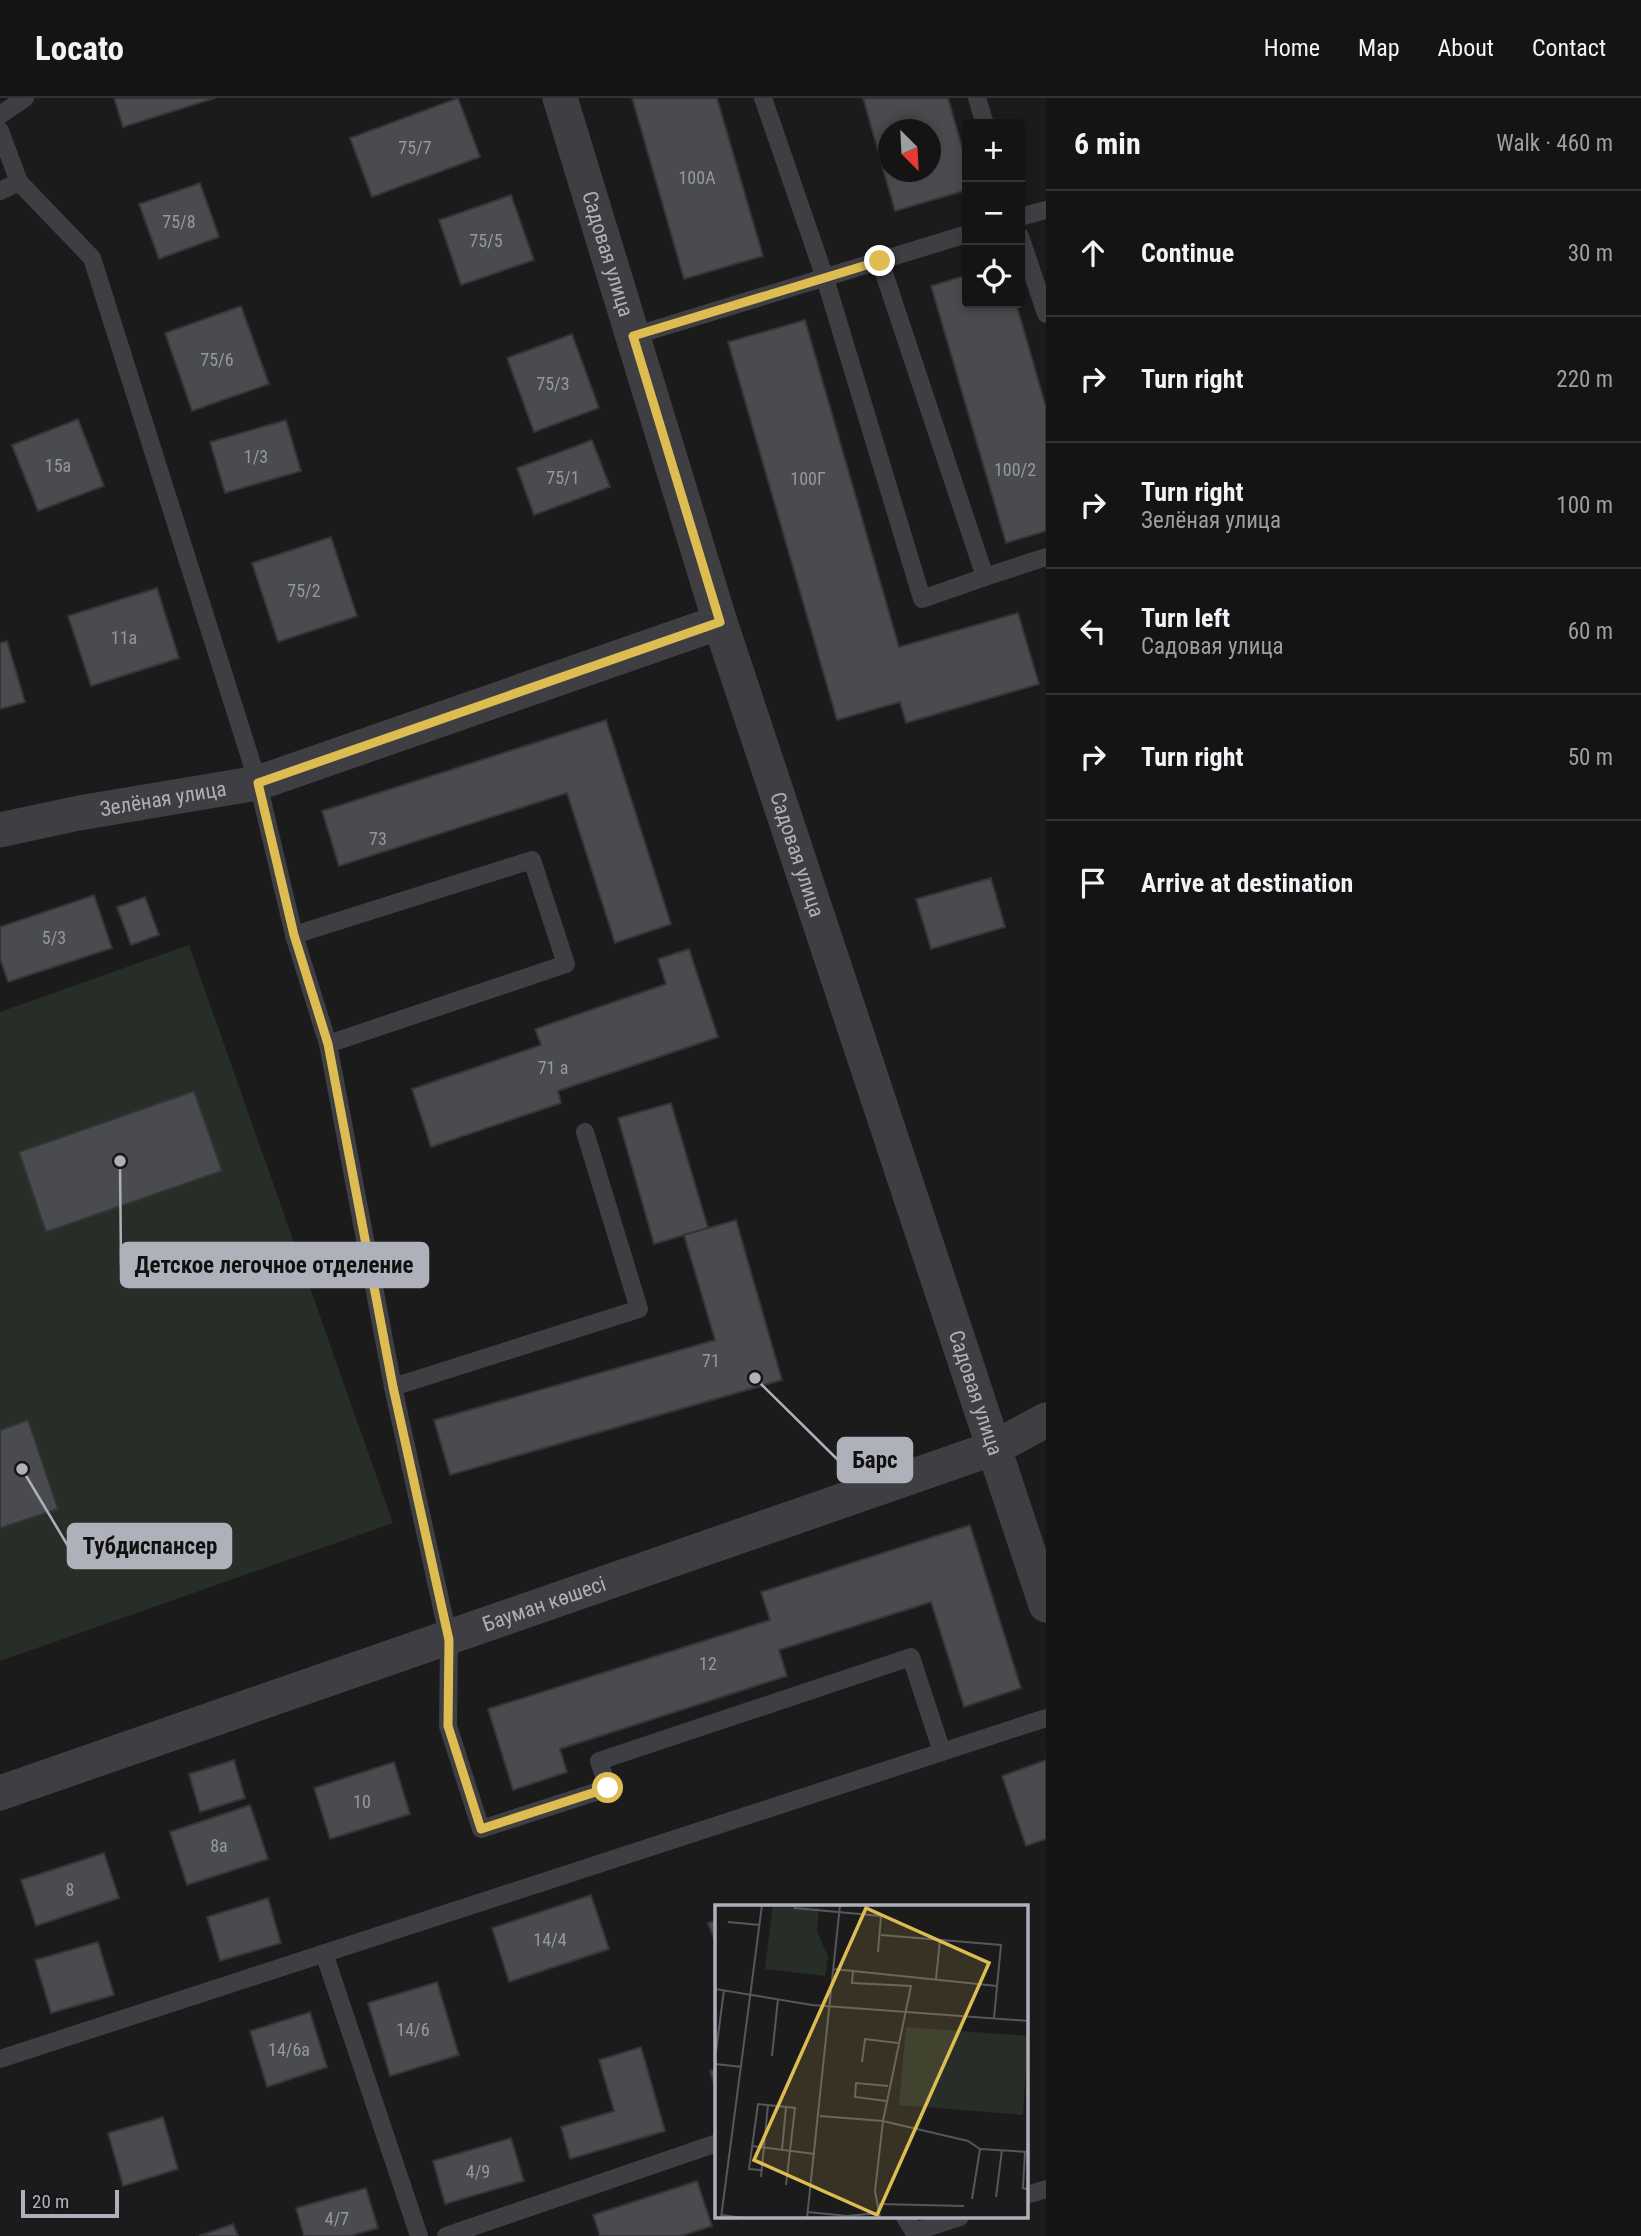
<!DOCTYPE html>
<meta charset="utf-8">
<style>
body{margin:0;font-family:"Roboto Condensed",sans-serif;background:#1d1d1e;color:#f1f3f6}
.controls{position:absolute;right:21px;top:21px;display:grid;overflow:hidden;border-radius:7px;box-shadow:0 4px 10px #0003}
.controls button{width:63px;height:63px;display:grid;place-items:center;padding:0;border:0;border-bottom:2px solid #333334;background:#141415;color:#f1f3f6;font:35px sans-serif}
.compass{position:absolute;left:878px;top:21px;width:63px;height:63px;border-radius:50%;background:#141415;box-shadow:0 4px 10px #0003;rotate:156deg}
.scale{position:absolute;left:21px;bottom:18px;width:98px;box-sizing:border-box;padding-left:7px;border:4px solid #afb1ba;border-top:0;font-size:19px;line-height:24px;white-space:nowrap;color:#afb1ba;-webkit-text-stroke:5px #161517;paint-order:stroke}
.stop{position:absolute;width:21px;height:21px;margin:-16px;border:5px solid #ddbd52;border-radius:50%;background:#fff}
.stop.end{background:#ddbd52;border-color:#fff;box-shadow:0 2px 7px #0008}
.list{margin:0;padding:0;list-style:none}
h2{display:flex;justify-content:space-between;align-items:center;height:91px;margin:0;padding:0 28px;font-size:30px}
h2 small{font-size:23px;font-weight:400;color:#9d9ea0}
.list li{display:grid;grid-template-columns:46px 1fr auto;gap:21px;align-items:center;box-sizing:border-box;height:126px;padding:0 28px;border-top:2px solid #333334}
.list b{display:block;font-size:26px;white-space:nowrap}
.list p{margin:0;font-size:23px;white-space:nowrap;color:#9d9ea0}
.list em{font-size:23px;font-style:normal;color:#9d9ea0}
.icon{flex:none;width:38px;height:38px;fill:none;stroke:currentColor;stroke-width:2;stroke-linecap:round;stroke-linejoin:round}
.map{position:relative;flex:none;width:1046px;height:2138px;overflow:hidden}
header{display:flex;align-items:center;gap:42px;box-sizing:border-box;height:98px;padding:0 35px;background:#141415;border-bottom:2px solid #333334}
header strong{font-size:33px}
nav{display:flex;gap:38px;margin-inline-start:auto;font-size:24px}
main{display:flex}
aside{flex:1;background:#141415}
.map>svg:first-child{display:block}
.green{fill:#272e28}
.building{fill:#4a4b4e;stroke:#353538;stroke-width:2;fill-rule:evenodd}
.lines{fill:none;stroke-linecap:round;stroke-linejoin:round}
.service{stroke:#3e3e43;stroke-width:18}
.minor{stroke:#3e3e43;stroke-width:35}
.route{stroke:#ddbd52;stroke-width:9}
.labels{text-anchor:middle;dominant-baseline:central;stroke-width:5;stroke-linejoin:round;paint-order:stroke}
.number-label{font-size:18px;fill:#96989f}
.street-label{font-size:21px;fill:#afb1ba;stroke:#161517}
.inset-road{fill:none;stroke:#56575b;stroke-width:2}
.view{fill:#ddbd52;fill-opacity:0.15;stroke:#ddbd52;stroke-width:3.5}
.inset-edge{fill:none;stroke:#afb1ba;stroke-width:3.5}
.leader{fill:none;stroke:#afb1ba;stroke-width:2.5}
.callout-dot{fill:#afb1ba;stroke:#161517;stroke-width:2.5}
.callout{fill:#afb1ba;stroke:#afb1ba;stroke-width:2.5}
.callout-label{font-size:23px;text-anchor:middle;font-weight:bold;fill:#111}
</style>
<header>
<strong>Locato</strong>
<nav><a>Home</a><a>Map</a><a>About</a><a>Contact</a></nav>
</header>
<main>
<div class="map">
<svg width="1046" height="2138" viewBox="0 0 1046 2138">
<rect width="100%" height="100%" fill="#1b1b1c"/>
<!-- green -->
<path class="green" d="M189,847L393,1425L0,1563V914Z"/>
<!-- building -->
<g class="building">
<path d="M114,0H215L123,29Z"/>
<path d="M458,0L480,59L372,99L350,40Z"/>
<path d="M632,0H717L763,158L684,181Z"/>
<path d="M863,0H948L967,66V92L895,113ZM888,32H930V74H888Z"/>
<path d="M200,85L219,139L159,161L139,106Z"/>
<path d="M511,97L534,162L461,187L439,122Z"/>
<path d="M967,177V205H1016L1046,309V433L1006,445L931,188Z"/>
<path d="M241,208L269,286L192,313L165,235Z"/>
<path d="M805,222L899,549L1018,515L1039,586L906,625L900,604L837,622L728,244Z"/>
<path d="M572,236L599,310L534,334L507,260Z"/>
<path d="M78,321L104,388L38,413L12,347Z"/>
<path d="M286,322L301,373L225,395L210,344Z"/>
<path d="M592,342L610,389L534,417L517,370Z"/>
<path d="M331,439L357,518L278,544L252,465Z"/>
<path d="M157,490L179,560L91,588L68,518Z"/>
<path d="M7,543L25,604L0,611V545Z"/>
<path d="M606,622L671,826L615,845L567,695L339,768L322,713Z"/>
<path d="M991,780L1005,829L931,851L916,801Z"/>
<path d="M94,797L112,850L8,884L0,860V829Z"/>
<path d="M145,799L159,837L131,847L117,809Z"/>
<path d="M689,851L718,939L558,993L561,1005L431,1049L412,991L541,947L535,931L666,886L658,861Z"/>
<path d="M194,993L222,1073L46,1134L19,1054Z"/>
<path d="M671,1005L708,1130L654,1146L618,1020Z"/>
<path d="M736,1122L782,1282L450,1377L434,1322L715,1242L684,1137Z"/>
<path d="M28,1322L58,1411L0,1430V1332Z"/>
<path d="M970,1427L1021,1590L964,1609L931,1504L779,1552L787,1578L560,1651L567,1674L513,1692L488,1611L770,1522L761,1494Z"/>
<path d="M234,1662L245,1700L200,1714L189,1676Z"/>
<path d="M1046,1662V1741L1026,1748L1002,1678Z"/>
<path d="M394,1664L410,1716L330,1741L314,1690Z"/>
<path d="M250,1707L268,1761L187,1787L170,1734Z"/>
<path d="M104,1755L119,1800L36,1828L21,1782Z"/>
<path d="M591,1797L609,1851L509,1884L492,1830Z"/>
<path d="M268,1800L281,1845L220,1863L207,1819Z"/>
<path d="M717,1822V1848L708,1825Z"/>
<path d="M98,1844L114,1897L51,1915L35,1862Z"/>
<path d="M437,1884L459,1957L390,1978L368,1905Z"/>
<path d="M310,1914L327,1969L267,1989L250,1933Z"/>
<path d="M641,1949L665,2033L570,2061L561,2029L614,2013L599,1962Z"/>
<path d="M717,1971V1995L710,1973Z"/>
<path d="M163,2019L178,2071L123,2088L108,2035Z"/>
<path d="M511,2040L524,2083L445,2106L433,2063Z"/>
<path d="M697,2083L712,2128L681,2138H600L593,2117Z"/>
<path d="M366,2090L378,2130L350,2138H304L296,2110Z"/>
<path d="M233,2126L238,2138H199Z"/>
</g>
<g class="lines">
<!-- service -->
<g class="service">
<path d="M763,0L825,180L922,501L985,479"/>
<path d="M977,0L985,26"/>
<path d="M0,17L25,0"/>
<path d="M0,33L19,84L92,160L258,685L294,837L328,946L393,1289L449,1542L448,1628L481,1731L608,1690L599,1663L911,1559L942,1654L1046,1620"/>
<path d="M0,93L19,84"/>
<path d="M1020,119L1046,112"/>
<path d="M1020,138L1046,216"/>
<path d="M880,163L985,479L1046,459"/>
<path d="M633,238L967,136"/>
<path d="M294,837L532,762L566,866L328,946"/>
<path d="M393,1289L639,1211L585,1034"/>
<path d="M324,1855L419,2138"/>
<path d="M0,1961L942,1654"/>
<path d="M1027,2097L1046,2091"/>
<path d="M905,2119L914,2134L960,2119"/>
<path d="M446,2138L717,2045"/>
</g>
<!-- minor -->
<g class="minor">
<path id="s1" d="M560,0L720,524L1046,1507"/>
<path id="s2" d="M0,732L79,715L258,685L720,524"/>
<path id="s3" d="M0,1695L994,1350L1046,1322"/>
</g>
</g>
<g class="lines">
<!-- route -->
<path class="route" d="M608,1690L481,1731L448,1628L449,1542L393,1289L328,946L294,837L258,685L720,524L633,238L880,163"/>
</g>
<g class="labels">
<!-- number labels -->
<g class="number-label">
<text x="415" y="49">75/7</text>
<text x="697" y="79">100А</text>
<text x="179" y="123">75/8</text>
<text x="486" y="142">75/5</text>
<text x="217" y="261">75/6</text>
<text x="553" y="285">75/3</text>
<text x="256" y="358">1/3</text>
<text x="58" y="367">15а</text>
<text x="1015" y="371">100/2</text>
<text x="563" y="379">75/1</text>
<text x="808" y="380">100Г</text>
<text x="304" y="492">75/2</text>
<text x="124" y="539">11а</text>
<text x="378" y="740">73</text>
<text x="54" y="839">5/3</text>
<text x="553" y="969">71 а</text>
<text x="711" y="1262">71</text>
<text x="708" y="1565">12</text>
<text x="362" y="1703">10</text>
<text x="219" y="1747">8а</text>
<text x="70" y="1791">8</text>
<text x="550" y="1841">14/4</text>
<text x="413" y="1931">14/6</text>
<text x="289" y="1951">14/6а</text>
<text x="478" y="2073">4/9</text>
<text x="337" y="2120">4/7</text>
</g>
<!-- street labels -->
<g class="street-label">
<text stroke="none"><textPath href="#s1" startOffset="163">Садовая улица</textPath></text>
<text stroke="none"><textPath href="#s2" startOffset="166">Зелёная улица</textPath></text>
<text stroke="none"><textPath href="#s1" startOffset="793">Садовая улица</textPath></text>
<text stroke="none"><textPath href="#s1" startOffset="1360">Садовая улица</textPath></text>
<text stroke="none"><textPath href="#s3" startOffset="576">Бауман көшесі</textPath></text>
</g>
</g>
<!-- overview -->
<g transform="translate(715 1807)">
<rect width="313" height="313" fill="#1b1b1c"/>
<path d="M58,0L104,3L102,26L113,52L110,71L50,64ZM191,122L313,131L308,210L184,200Z" fill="#272e28"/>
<path class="inset-road" d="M79,3L166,11L163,47M13,17L45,20M166,30L286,40L279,113M119,64L138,66L137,78L196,81L168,216L160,286L165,313M138,66L282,81M221,74L225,35M0,84L97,100L314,116M1,146L9,85M57,151L63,94M147,157L150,134L183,138M0,159L27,162M171,196L140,192L141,178L173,181M71,202L80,203L71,280M105,211L168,216L253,236L265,244L314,247M37,241L100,249M310,246L308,283L314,285M46,265L34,264L43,199L71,202L67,245M46,272L53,200M281,292L287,245M257,294L265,244M164,299L249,301M93,307L132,311L164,308M6,310L28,313M6,313L47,0M92,313L125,0"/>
<path class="view" d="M151,3L274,58L162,310L39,255Z"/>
<rect width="313" height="313" class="inset-edge"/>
</g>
<!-- callouts -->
<path class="leader" d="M120 1063L121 1167M755 1280L838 1362M22 1371L68 1448"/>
<g class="callout-dot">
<circle cx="120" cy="1063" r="7"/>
<circle cx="755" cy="1280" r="7"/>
<circle cx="22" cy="1371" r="7"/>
</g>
<g class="callout">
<rect x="121" y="1145" width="307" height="44" rx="7"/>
<rect x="838" y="1340" width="74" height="44" rx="7"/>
<rect x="68" y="1426" width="163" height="44" rx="7"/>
</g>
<g class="callout-label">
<text x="274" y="1175">Детское легочное отделение</text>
<text x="875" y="1370">Барс</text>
<text x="150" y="1456">Тубдиспансер</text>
</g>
</svg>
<div class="controls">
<button>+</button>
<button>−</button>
<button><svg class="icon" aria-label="locate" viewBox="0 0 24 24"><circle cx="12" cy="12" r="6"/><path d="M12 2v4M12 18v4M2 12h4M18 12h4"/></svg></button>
</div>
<svg class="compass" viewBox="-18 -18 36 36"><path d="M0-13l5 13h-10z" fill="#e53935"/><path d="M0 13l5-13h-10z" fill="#9d9ea0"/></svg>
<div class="scale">20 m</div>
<div class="stop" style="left:608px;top:1690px"></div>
<div class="stop end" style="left:880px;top:163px"></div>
</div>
<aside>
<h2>6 min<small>Walk · 460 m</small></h2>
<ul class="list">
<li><svg class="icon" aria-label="ahead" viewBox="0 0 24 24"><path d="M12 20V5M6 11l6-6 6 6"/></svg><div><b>Continue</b></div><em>30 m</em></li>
<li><svg class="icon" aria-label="right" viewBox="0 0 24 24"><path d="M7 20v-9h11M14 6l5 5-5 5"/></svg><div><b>Turn right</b></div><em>220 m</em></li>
<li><svg class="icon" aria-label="right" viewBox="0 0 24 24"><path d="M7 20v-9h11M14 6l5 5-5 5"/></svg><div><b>Turn right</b><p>Зелёная улица</p></div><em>100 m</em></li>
<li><svg class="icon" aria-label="left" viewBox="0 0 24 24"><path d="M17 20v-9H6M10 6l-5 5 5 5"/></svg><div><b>Turn left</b><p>Садовая улица</p></div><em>60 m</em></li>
<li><svg class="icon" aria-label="right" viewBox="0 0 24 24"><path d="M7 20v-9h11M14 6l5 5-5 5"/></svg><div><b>Turn right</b></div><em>50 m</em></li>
<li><svg class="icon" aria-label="arrive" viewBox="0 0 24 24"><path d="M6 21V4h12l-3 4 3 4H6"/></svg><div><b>Arrive at destination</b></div></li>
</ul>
</aside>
</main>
